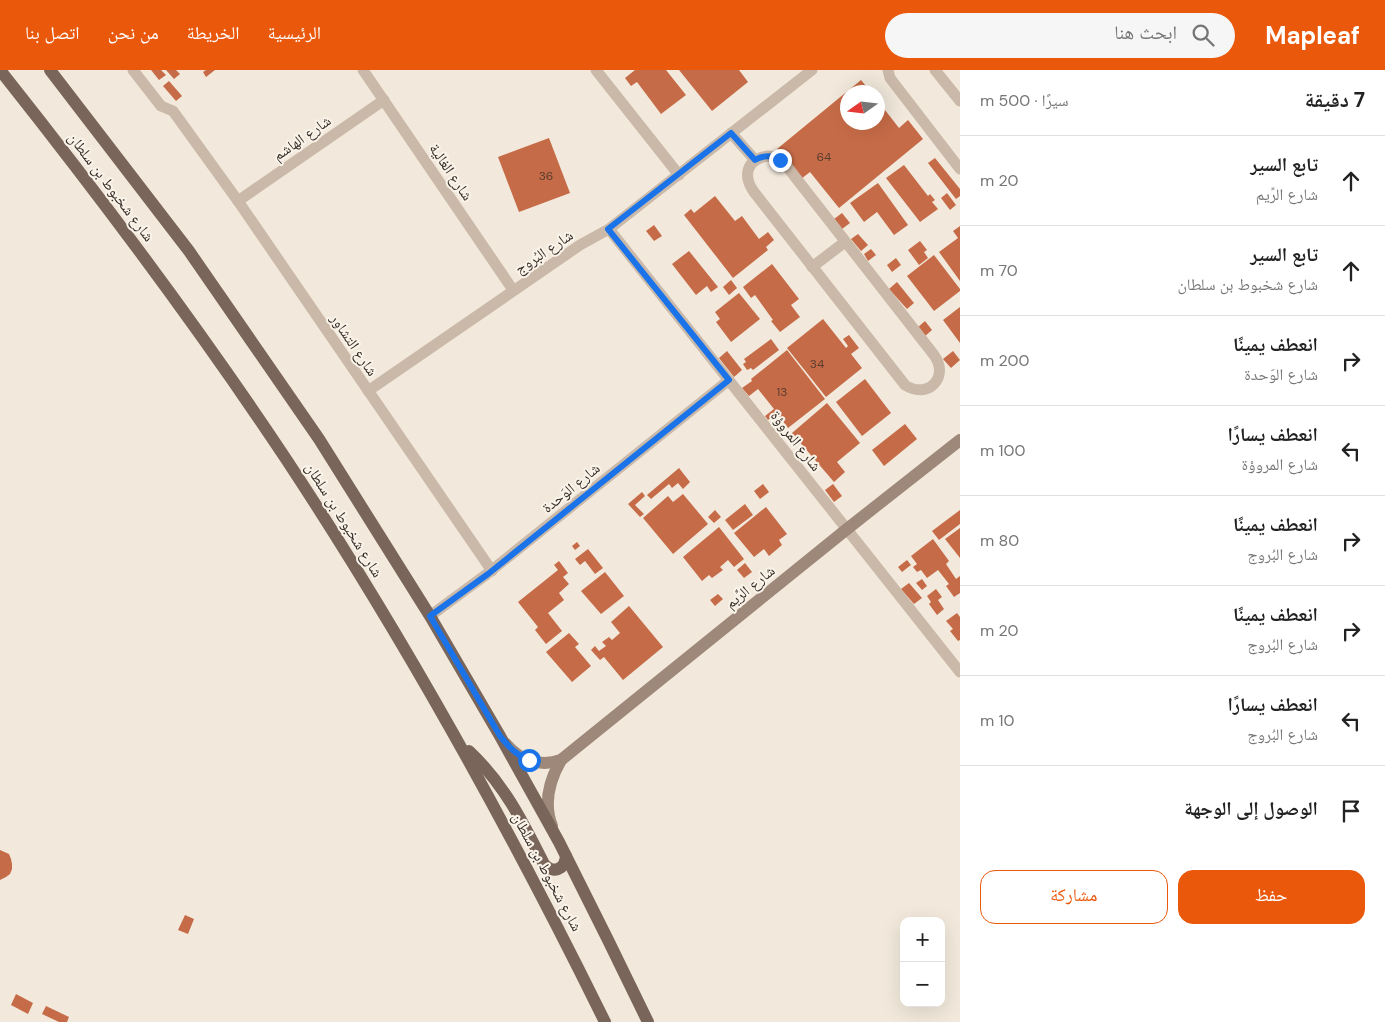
<!DOCTYPE html>
<html lang="ar">
<meta charset="utf-8">
<style>
body{margin:0;font-family:"DM Sans","Noto Naskh Arabic",sans-serif;background:#f6f6f6;color:#222;direction:rtl}
.controls{position:absolute;right:15px;bottom:15px;display:grid;overflow:hidden;border-radius:10px;box-shadow:0 5px 20px #0002}
.controls button{width:45px;height:45px;display:grid;place-items:center;padding:0;border:0;border-bottom:1px solid #e0e0e0;background:#fff;color:#222;font:25px sans-serif}
.compass{position:absolute;left:840px;top:15px;width:45px;height:45px;border-radius:50%;background:#fff;box-shadow:0 5px 20px #0002;rotate:256deg}
.stop{position:absolute;width:15px;height:15px;margin:-11px;border:4px solid #1a73e8;border-radius:50%;background:#fff}
.stop.end{background:#1a73e8;border-color:#fff;box-shadow:0 1px 5px #0008}
.list{margin:0;padding:0;list-style:none}
h2{display:flex;justify-content:space-between;align-items:center;height:65px;margin:0;padding:0 20px;font-size:21px}
h2 small{font-size:16px;font-weight:400;color:#767676}
.list li{display:grid;grid-template-columns:32px 1fr auto;gap:15px;align-items:center;box-sizing:border-box;height:90px;padding:0 20px;border-top:1px solid #e0e0e0}
.list b{display:block;font-size:19px;white-space:nowrap}
.list p{margin:0;font-size:16px;white-space:nowrap;color:#767676}
.list em{font-size:16px;font-style:normal;color:#767676}
.actions{display:flex;gap:10px;padding:15px 20px}
.actions a{flex:1;padding:11px 0;border:1px solid #ea580c;border-radius:15px;text-align:center;font-size:18px;color:#ea580c}
.actions .main{background:#ea580c;color:#fff}
.icon{flex:none;width:28px;height:28px;fill:none;stroke:currentColor;stroke-width:2;stroke-linecap:round;stroke-linejoin:round}
.map{position:relative;flex:none;width:960px;height:952px;overflow:hidden;direction:ltr}
header{display:flex;align-items:center;gap:30px;box-sizing:border-box;height:70px;padding:0 25px;background:#ea580c;color:#fff}
header strong{font-size:24px}
nav{display:flex;gap:28px;margin-inline-start:auto;font-size:18px}
.search{width:350px;height:45px;background:#f6f6f6;display:flex;align-items:center;gap:12px;box-sizing:border-box;padding:0 18px;border-radius:28px;color:#767676;font-size:19px}
main{display:flex}
aside{flex:1;background:#fff}
.map>svg:first-child{display:block}
.building{fill:#c66b47}
.lines{fill:none;stroke-linecap:round;stroke-linejoin:round}
.street{stroke:#cab9a8;stroke-width:11}
.secondary{stroke:#9e8879;stroke-width:12}
.primary{stroke:#796559;stroke-width:12}
.route{stroke:#1a73e8;stroke-width:6}
.labels{text-anchor:middle;dominant-baseline:central;stroke-width:4;stroke-linejoin:round;paint-order:stroke}
.number-label{font-size:12px;fill:#5b3d30}
.street-label{font-size:15px;fill:#372e28;stroke:#faf3e9}
</style>
<header>
<strong>Mapleaf</strong>
<div class="search"><svg class="icon" aria-label="search" viewBox="0 0 24 24"><circle cx="10" cy="10" r="6"/><path d="M15 15l6 6"/></svg>ابحث هنا</div>
<nav><a>الرئيسية</a><a>الخريطة</a><a>من نحن</a><a>اتصل بنا</a></nav>
</header>
<main>
<aside>
<h2>7 دقيقة<small>سيرًا · 500 m</small></h2>
<ul class="list">
<li><svg class="icon" aria-label="ahead" viewBox="0 0 24 24"><path d="M12 20V5M6 11l6-6 6 6"/></svg><div><b>تابع السير</b><p>شارع الرِّيم</p></div><em>20 m</em></li>
<li><svg class="icon" aria-label="ahead" viewBox="0 0 24 24"><path d="M12 20V5M6 11l6-6 6 6"/></svg><div><b>تابع السير</b><p>شارع شخبوط بن سلطان</p></div><em>70 m</em></li>
<li><svg class="icon" aria-label="right" viewBox="0 0 24 24"><path d="M7 20v-9h11M14 6l5 5-5 5"/></svg><div><b>انعطف يمينًا</b><p>شارع الوَحدة</p></div><em>200 m</em></li>
<li><svg class="icon" aria-label="left" viewBox="0 0 24 24"><path d="M17 20v-9H6M10 6l-5 5 5 5"/></svg><div><b>انعطف يسارًا</b><p>شارع المروؤة</p></div><em>100 m</em></li>
<li><svg class="icon" aria-label="right" viewBox="0 0 24 24"><path d="M7 20v-9h11M14 6l5 5-5 5"/></svg><div><b>انعطف يمينًا</b><p>شارع البُروج</p></div><em>80 m</em></li>
<li><svg class="icon" aria-label="right" viewBox="0 0 24 24"><path d="M7 20v-9h11M14 6l5 5-5 5"/></svg><div><b>انعطف يمينًا</b><p>شارع البُروج</p></div><em>20 m</em></li>
<li><svg class="icon" aria-label="left" viewBox="0 0 24 24"><path d="M17 20v-9H6M10 6l-5 5 5 5"/></svg><div><b>انعطف يسارًا</b><p>شارع البُروج</p></div><em>10 m</em></li>
<li><svg class="icon" aria-label="arrive" viewBox="0 0 24 24"><path d="M6 21V4h12l-3 4 3 4H6"/></svg><div><b>الوصول إلى الوجهة</b></div></li>
</ul>
<div class="actions"><a class="main">حفظ</a><a>مشاركة</a></div>
</aside>
<div class="map">
<svg width="960" height="952" viewBox="0 0 960 952">
<rect width="100%" height="100%" fill="#f2e9dc"/>
<!-- building -->
<g class="building">
<path d="M151,0H161L166,5L159,10Z"/>
<path d="M166,0H176L180,4L174,9Z"/>
<path d="M206,0H215L206,7L203,2Z"/>
<path d="M635,0H666L686,25L661,44L637,12L631,16L625,8Z"/>
<path d="M679,0H739L748,12L712,41Z"/>
<path d="M861,10L871,22H848V52H878V31L899,58L908,50L923,69L839,138L810,102L801,109L777,79Z"/>
<path d="M169,11L182,26L176,31L163,16Z"/>
<path d="M549,68L570,123L519,142L498,87Z"/>
<path d="M935,88L960,119V126L956,129L928,93Z"/>
<path d="M904,95L928,126L930,124L935,130L932,132L938,139L920,152L886,108Z"/>
<path d="M878,113L908,155L894,165L877,142L864,152L850,133Z"/>
<path d="M947,123L956,135L950,140L941,128Z"/>
<path d="M715,126L735,151L742,146L759,169L768,162L774,170L766,177L768,180L733,208L684,145L691,139L694,143Z"/>
<path d="M842,143L850,153L842,159L834,149Z"/>
<path d="M654,155L662,166L654,171L646,161Z"/>
<path d="M960,156V211L939,182L958,168L953,161Z"/>
<path d="M858,164L868,175L861,181L851,169Z"/>
<path d="M920,171L927,180L924,182L928,188L919,195L908,180Z"/>
<path d="M871,179L876,185L868,191L864,184Z"/>
<path d="M689,181L718,217L711,222L707,216L696,225L672,194Z"/>
<path d="M934,185L960,219V221L934,241L907,206Z"/>
<path d="M896,188L901,195L892,202L887,195Z"/>
<path d="M772,194L799,229L791,235L800,247L780,262L771,251L773,250L755,225L751,228L743,217Z"/>
<path d="M731,210L737,218L729,225L723,217Z"/>
<path d="M897,212L914,233L907,239L889,219Z"/>
<path d="M739,223L760,249L731,272L716,252L720,249L715,242Z"/>
<path d="M960,237V273L943,250Z"/>
<path d="M823,249L846,278L848,276L843,269L849,265L859,278L851,284L862,298L826,327L787,278Z"/>
<path d="M925,251L932,260L924,267L917,258Z"/>
<path d="M771,269L779,280L753,300L751,298L747,300L743,294L746,292L744,289Z"/>
<path d="M787,280L825,329L788,358L777,343L768,350L765,346L774,339L758,319L749,326L742,318L752,311L751,309Z"/>
<path d="M727,281L742,300L734,307L719,288Z"/>
<path d="M953,281L960,290L951,298L943,289Z"/>
<path d="M865,309L891,343L862,366L836,332Z"/>
<path d="M827,333L860,373L837,392L845,402L834,412L792,363Z"/>
<path d="M905,354L917,369L884,396L872,380Z"/>
<path d="M679,398L690,412L683,419L678,413L672,418L669,414L651,429L647,425Z"/>
<path d="M763,414L769,422L760,429L754,421Z"/>
<path d="M833,414L842,426L834,432L825,420Z"/>
<path d="M642,422L645,426L635,435L644,444L640,447L628,434Z"/>
<path d="M683,424L708,454L673,484L643,448L668,426L673,432Z"/>
<path d="M745,434L753,445L733,460L725,450Z"/>
<path d="M766,437L787,464L779,470L782,475L769,486L764,479L754,487L734,463Z"/>
<path d="M715,440L721,447L714,453L708,447Z"/>
<path d="M960,440V454L939,470L932,461Z"/>
<path d="M719,457L744,489L734,497L728,490L720,497L723,500L712,508L709,505L702,511L683,487Z"/>
<path d="M960,458V488L945,469Z"/>
<path d="M933,469L949,491L946,494L956,509L960,506V523L954,527L946,516L949,514L938,500L927,508L921,500L917,502L913,497L917,494L911,486Z"/>
<path d="M577,472L580,476L575,480L572,476Z"/>
<path d="M588,479L603,498L595,504L585,491L580,495L575,489Z"/>
<path d="M907,490L911,495L902,502L898,497Z"/>
<path d="M559,491L568,503L563,507L569,514L559,523L564,530L548,543L562,561L546,574L535,560L538,557L518,532L558,500L554,495Z"/>
<path d="M745,493L752,502L744,508L737,500Z"/>
<path d="M605,502L624,526L601,544L581,521Z"/>
<path d="M922,509L927,516L922,520L916,513Z"/>
<path d="M909,513L922,528L914,534L901,519Z"/>
<path d="M936,519L942,527L938,530L944,539L937,545L929,534L931,532L927,526Z"/>
<path d="M718,524L723,529L715,536L710,530Z"/>
<path d="M629,536L663,577L623,610L604,587L600,590L591,580L595,576L599,581L606,576L602,572L609,567L612,570L620,563L611,552Z"/>
<path d="M957,543L960,547V570L958,571L950,561L953,559L946,551Z"/>
<path d="M569,563L579,574L575,577L591,596L572,612L546,582Z"/>
<path d="M0,780L9,784L11,789L12,794V799L10,804L6,807L0,810Z"/>
<path d="M185,845L194,849L188,864L178,860Z"/>
<path d="M16,924L33,933L28,944L11,935Z"/>
<path d="M46,936L69,947L67,952H59L42,944Z"/>
</g>
<g class="lines">
<!-- street -->
<g class="street">
<path d="M133,0L161,36L173,41L238,131L492,501"/>
<path d="M363,0L513,220"/>
<path d="M596,0L679,105"/>
<path d="M888,0L890,8L960,99"/>
<path d="M935,0L960,31"/>
<path d="M731,63L755,90"/>
<path d="M768,86L774,87L785,94L934,285C950,307 928,330 905,315L754,122C742,105 747,89 768,86Z"/>
<path d="M238,131L384,30"/>
<path d="M609,159L960,602"/>
<path d="M812,197L845,172"/>
<path d="M368,321L580,175L609,159L812,0"/>
<path d="M430,546L487,504L729,310"/>
</g>
<!-- secondary -->
<g class="secondary">
<path d="M506,674C520,691 541,697 561,690L847,459L960,370"/>
<path d="M552,756C543,733 549,711 561,690"/>
</g>
<!-- primary -->
<g class="primary">
<path d="M0,0C100,126 197,255 286,389C405,569 510,759 605,952"/>
<path d="M50,0L189,181L319,369L430,546L500,666L559,772L608,870L648,952"/>
<path d="M469,681C504,714 523,752 544,794C553,804 565,800 566,786"/>
</g>
</g>
<g class="lines">
<!-- route -->
<path class="route" d="M529,690C516,685 509,677 500,666L430,546L488,504L729,310L608,159L731,63L755,90C764,85 771,85 780,90"/>
</g>
<g class="labels">
<!-- number labels -->
<g class="number-label">
<text x="824" y="87">64</text>
<text x="546" y="106">36</text>
<text x="817" y="294">34</text>
<text x="782" y="322">13</text>
</g>
<!-- street labels -->
<g class="street-label">
<text transform="translate(302 68) rotate(-35)">شارع الهاشم</text>
<text transform="translate(451 102) rotate(56)">شارع الغالية</text>
<text transform="translate(111 117) rotate(53)">شارع شخبوط بن سلطان</text>
<text transform="translate(544 182) rotate(-34)">شارع البُروج</text>
<text transform="translate(354 275) rotate(56)">شارع التشاور</text>
<text transform="translate(796 371) rotate(52)">شارع المروؤة</text>
<text transform="translate(571 418) rotate(-39)">شارع الوَحدة</text>
<text transform="translate(344 450) rotate(58)">شارع شخبوط بن سلطان</text>
<text transform="translate(750 517) rotate(-39)">شارع الرِّيم</text>
<text transform="translate(547 802) rotate(62)">شارع شخبوط بن سلطان</text>
</g>
</g>
</svg>
<div class="controls">
<button>+</button>
<button>−</button>
</div>
<svg class="compass" viewBox="-18 -18 36 36"><path d="M0-13l5 13h-10z" fill="#e53935"/><path d="M0 13l5-13h-10z" fill="#767676"/></svg>
<div class="stop" style="left:529px;top:690px"></div>
<div class="stop end" style="left:780px;top:90px"></div>
</div>
</main>
